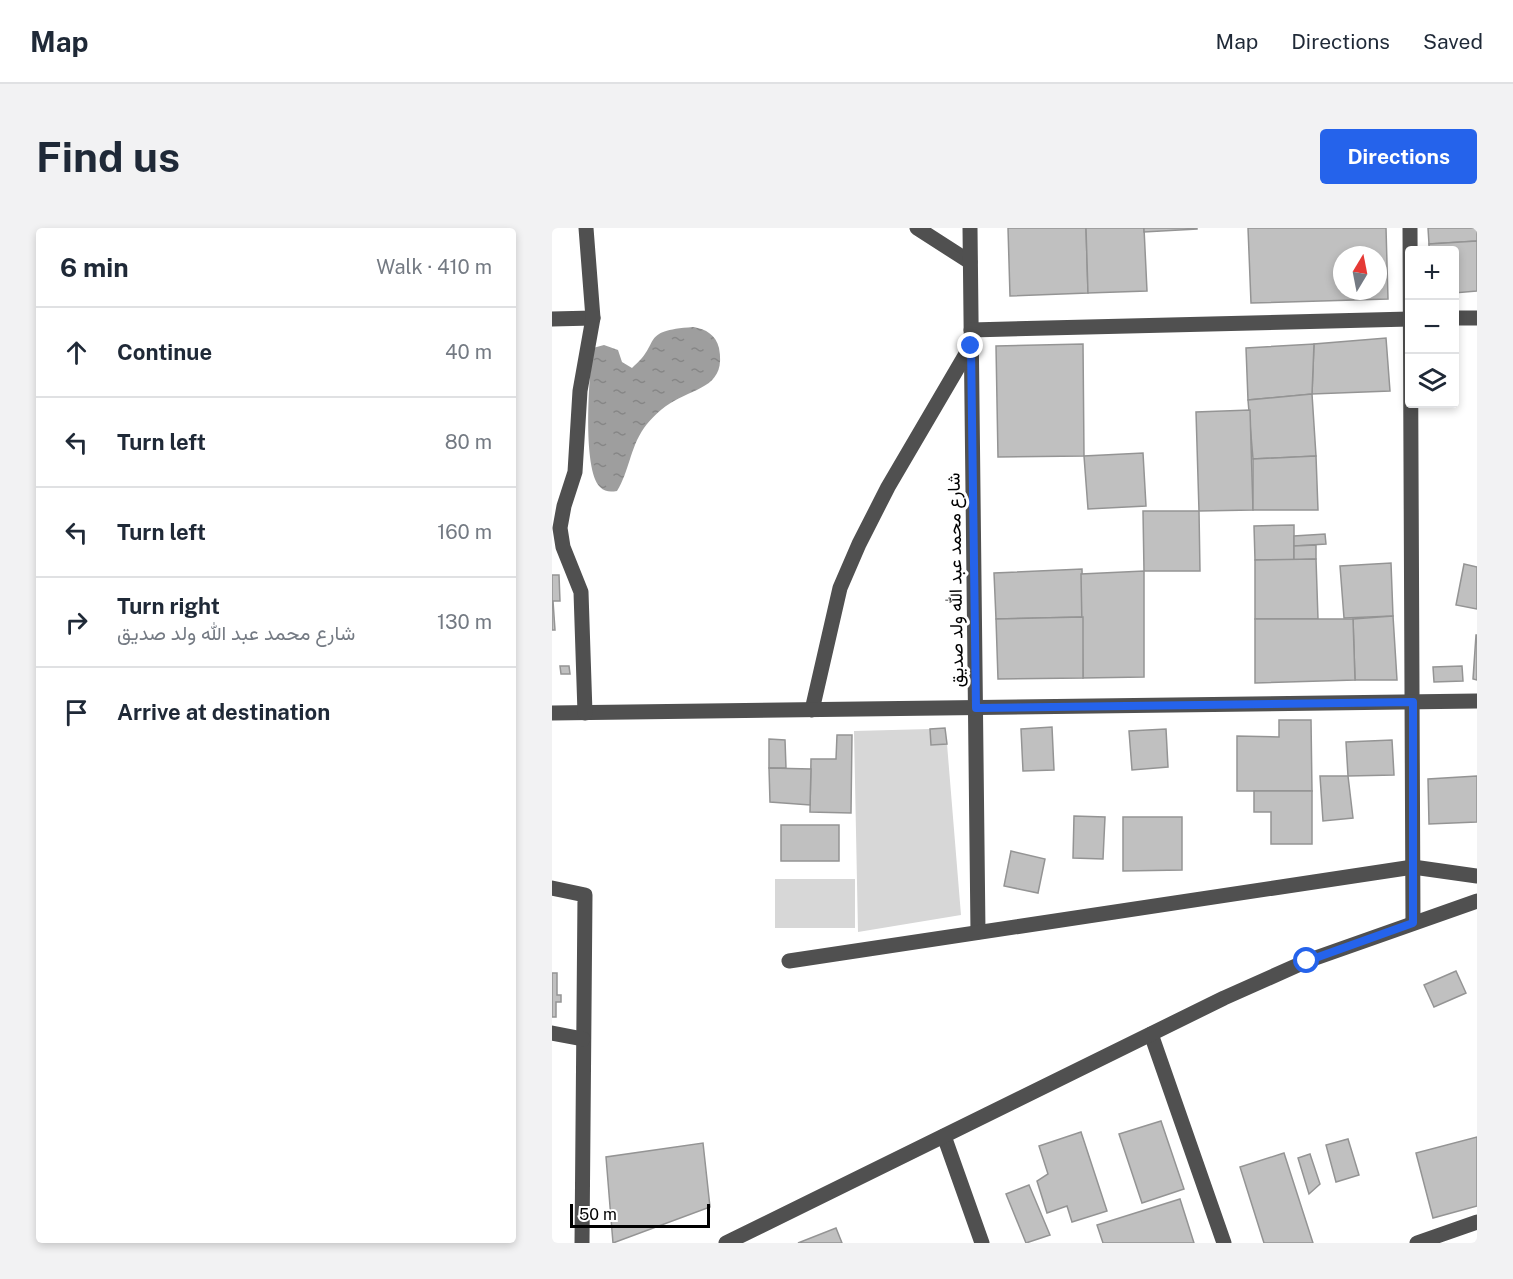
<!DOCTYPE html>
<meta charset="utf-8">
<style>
body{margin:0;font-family:"Public Sans",Vazirmatn,sans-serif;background:#f2f2f3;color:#1f2937}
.controls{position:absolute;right:18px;top:18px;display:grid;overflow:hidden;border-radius:6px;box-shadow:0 3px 9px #0003}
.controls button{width:54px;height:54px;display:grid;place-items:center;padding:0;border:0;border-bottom:2px solid #e0e1e3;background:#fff;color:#1f2937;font:30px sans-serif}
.compass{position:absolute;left:781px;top:18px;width:54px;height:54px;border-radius:50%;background:#fff;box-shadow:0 3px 9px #0003;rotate:10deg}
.scale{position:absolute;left:18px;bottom:15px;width:140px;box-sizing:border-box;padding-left:6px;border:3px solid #000;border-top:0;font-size:16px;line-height:21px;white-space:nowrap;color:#000;-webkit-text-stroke:4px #fff;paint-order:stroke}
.stop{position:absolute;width:18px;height:18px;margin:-14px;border:4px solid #2563eb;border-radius:50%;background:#fff}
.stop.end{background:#2563eb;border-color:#fff;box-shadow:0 2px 6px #0008}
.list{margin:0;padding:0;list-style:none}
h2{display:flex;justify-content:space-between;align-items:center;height:78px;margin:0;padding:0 24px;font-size:26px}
h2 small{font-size:20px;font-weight:400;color:#747a83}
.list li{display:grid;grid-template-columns:39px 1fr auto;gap:18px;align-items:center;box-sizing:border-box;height:90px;padding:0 24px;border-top:2px solid #e0e1e3}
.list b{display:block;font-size:22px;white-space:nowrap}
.list p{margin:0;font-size:20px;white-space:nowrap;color:#747a83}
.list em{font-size:20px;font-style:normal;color:#747a83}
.icon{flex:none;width:33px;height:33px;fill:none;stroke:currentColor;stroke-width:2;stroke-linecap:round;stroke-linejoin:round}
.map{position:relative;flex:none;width:925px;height:1015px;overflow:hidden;border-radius:6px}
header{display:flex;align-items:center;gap:36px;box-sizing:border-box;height:84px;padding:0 30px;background:#fff;border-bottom:2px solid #e0e1e3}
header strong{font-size:28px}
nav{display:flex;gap:33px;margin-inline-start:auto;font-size:21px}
.intro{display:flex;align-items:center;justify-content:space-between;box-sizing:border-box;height:144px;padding:0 36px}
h1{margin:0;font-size:42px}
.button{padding:15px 27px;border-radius:6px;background:#2563eb;color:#fff;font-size:21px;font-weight:700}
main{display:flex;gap:36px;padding:0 36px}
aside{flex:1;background:#fff;border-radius:6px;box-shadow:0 3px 9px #0003}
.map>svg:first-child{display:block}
.green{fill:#d7d7d7}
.water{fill:url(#water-ripples)}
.building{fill:#c0c0c0;stroke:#949494;stroke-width:1.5;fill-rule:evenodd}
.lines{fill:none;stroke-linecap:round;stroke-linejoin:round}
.minor{stroke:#505050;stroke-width:15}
.route{stroke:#2563eb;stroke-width:8}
.labels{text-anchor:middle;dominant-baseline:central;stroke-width:6;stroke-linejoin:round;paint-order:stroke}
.street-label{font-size:18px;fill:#000;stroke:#fff}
</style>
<header>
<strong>Map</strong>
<nav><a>Map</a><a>Directions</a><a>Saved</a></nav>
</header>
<div class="intro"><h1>Find us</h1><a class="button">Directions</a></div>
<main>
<aside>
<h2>6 min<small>Walk · 410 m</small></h2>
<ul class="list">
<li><svg class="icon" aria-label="ahead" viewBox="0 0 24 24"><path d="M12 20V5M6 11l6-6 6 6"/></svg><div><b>Continue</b></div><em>40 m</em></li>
<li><svg class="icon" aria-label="left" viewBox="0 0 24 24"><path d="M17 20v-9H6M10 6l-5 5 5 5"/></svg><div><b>Turn left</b></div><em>80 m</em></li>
<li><svg class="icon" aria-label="left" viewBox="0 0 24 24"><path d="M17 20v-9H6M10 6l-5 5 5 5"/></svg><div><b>Turn left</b></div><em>160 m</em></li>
<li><svg class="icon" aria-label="right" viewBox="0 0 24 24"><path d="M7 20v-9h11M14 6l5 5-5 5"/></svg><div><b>Turn right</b><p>شارع محمد عبد الله ولد صديق</p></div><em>130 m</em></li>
<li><svg class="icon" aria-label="arrive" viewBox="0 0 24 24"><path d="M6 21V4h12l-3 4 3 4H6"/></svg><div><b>Arrive at destination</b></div></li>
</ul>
</aside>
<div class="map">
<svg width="925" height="1015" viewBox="0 0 925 1015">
<defs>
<pattern id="water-ripples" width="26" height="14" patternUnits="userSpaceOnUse" patternTransform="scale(1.5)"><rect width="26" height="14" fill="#9e9e9e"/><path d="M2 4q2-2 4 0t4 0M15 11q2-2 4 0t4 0" fill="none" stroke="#868686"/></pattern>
</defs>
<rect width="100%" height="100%" fill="#fff"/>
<!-- green -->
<g class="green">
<path d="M378,501L379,517L395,516L409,687L306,704L302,503Z"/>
<rect x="223" y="651" width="80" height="49"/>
</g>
<!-- water -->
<path class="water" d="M141,99C154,101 164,107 167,120C174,157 147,159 122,173C111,179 99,190 92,200C78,220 77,244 65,263C58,264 53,264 48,259C30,241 37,145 41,120L52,117L66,122L70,134L80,140C111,114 86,103 141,99Z"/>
<!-- building -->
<g class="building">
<path d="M456,0H534L536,65L458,68Z"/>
<path d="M534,0H592L595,63L536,65Z"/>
<path d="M592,0H645V1L592,4Z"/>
<path d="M696,0H834L836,71L699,75ZM790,27H826V63H790Z"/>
<path d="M876,0H925V13L877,16Z"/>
<path d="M925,13V63L902,65V22H877V16Z"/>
<path d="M834,110L838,163L760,166L762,116Z"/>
<path d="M531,116L532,228L446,229L444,118Z"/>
<path d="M762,116L760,166L696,172L694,120Z"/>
<path d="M760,166L764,228L701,231L696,172Z"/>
<path d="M698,182L701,282L647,283L644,184Z"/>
<path d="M591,225L594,278L536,281L532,228Z"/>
<path d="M764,228L766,282H701V231Z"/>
<path d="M591,283H647L648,343H592Z"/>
<path d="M742,297V332H703L702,298Z"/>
<path d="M773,306L774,316L742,318V308Z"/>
<path d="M764,317V331L742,332V318Z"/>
<path d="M764,331L766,391H703V332Z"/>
<path d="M839,335L841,388L792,390L788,338Z"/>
<path d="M912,336L925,339V381L904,377Z"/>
<path d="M530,341L531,389L444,391L442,345Z"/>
<path d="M592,343V449L531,450L529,346Z"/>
<path d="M0,347H7L8,373H1L3,402H0Z"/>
<path d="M841,388L845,452H803L801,391Z"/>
<path d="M531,389V450L446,451L444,391Z"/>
<path d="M703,391H801L803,452L703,455Z"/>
<path d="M924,407H925V452L921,451Z"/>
<path d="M8,438H17L18,446H9Z"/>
<path d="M910,438L911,453L882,454L881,439Z"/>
<path d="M727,492H759L760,563H685V508L727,509Z"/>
<path d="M500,499L502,542L471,543L469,501Z"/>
<path d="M393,500L395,516L379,517L378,501Z"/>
<path d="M614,501L616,539L580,542L577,503Z"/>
<path d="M285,507H300L299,585L258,584L259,531H284Z"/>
<path d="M217,511L233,512L234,540H217Z"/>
<path d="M840,512L842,547L796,548L794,514Z"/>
<path d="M217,540L259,541L258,577L218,574Z"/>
<path d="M768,548H796L801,590L771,593Z"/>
<path d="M925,548V594L877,596L876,551Z"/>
<path d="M702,563H760V616H719V584H702Z"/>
<path d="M522,588L553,589L551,631L521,630Z"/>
<path d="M571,589H630V642L571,643Z"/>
<rect x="229" y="597" width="58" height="36"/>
<path d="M459,623L493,631L486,665L452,658Z"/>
<path d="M904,743L914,765L882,779L872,757Z"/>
<path d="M0,745H5V767H9V774H4V789H0Z"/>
<path d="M609,893L632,961L590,975L567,906Z"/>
<path d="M529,904L555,983L520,994L515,978L495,985L485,953L496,946L487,918Z"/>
<path d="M925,909V978L881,990L864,925Z"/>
<path d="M796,911L807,947L784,954L774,917Z"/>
<path d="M151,915L158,979L61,1015L54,929Z"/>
<path d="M732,925L761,1015H712L688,939Z"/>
<path d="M758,926L768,956L757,966L746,930Z"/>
<path d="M477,957L498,1007L474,1015L454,966Z"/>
<path d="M628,971L642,1015H551L545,997Z"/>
<path d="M284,1000L290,1015H246Z"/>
</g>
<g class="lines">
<!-- minor -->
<g class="minor">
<path d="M365,0L418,34"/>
<path d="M418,0L426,704"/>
<path d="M858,0L861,695"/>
<path d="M902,90H925"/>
<path d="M0,91L41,90"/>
<path d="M419,102L858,91"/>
<path d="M260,482L288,360L307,316L336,259L418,119"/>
<path d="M0,485L925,473"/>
<path d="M33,485L29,364L11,319L8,300L12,278L23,244L28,163L41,90L34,0"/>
<path d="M0,660L33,667L30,1015"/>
<path d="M237,733L861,639L925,648"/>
<path d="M0,805L31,811"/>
<path d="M599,806L672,1015"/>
<path d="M392,908L430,1015"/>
<path d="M174,1015L672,770L755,733L925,673"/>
<path d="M865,1015L925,994"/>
</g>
</g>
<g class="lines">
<!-- route -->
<path class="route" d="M419,118L424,480L861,474V695L755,733"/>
</g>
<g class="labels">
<!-- street labels -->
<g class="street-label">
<text transform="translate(403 352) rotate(-91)">شارع محمد عبد الله ولد صديق</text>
</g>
</g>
</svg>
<div class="controls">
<button>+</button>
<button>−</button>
<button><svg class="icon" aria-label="layers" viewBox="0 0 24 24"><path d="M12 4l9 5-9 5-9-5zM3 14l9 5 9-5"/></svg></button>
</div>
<svg class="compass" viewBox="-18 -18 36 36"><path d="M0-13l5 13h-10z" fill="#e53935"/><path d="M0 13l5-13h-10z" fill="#747a83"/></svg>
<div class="scale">50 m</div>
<div class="stop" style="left:755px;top:733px"></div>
<div class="stop end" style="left:419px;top:118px"></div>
</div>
</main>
